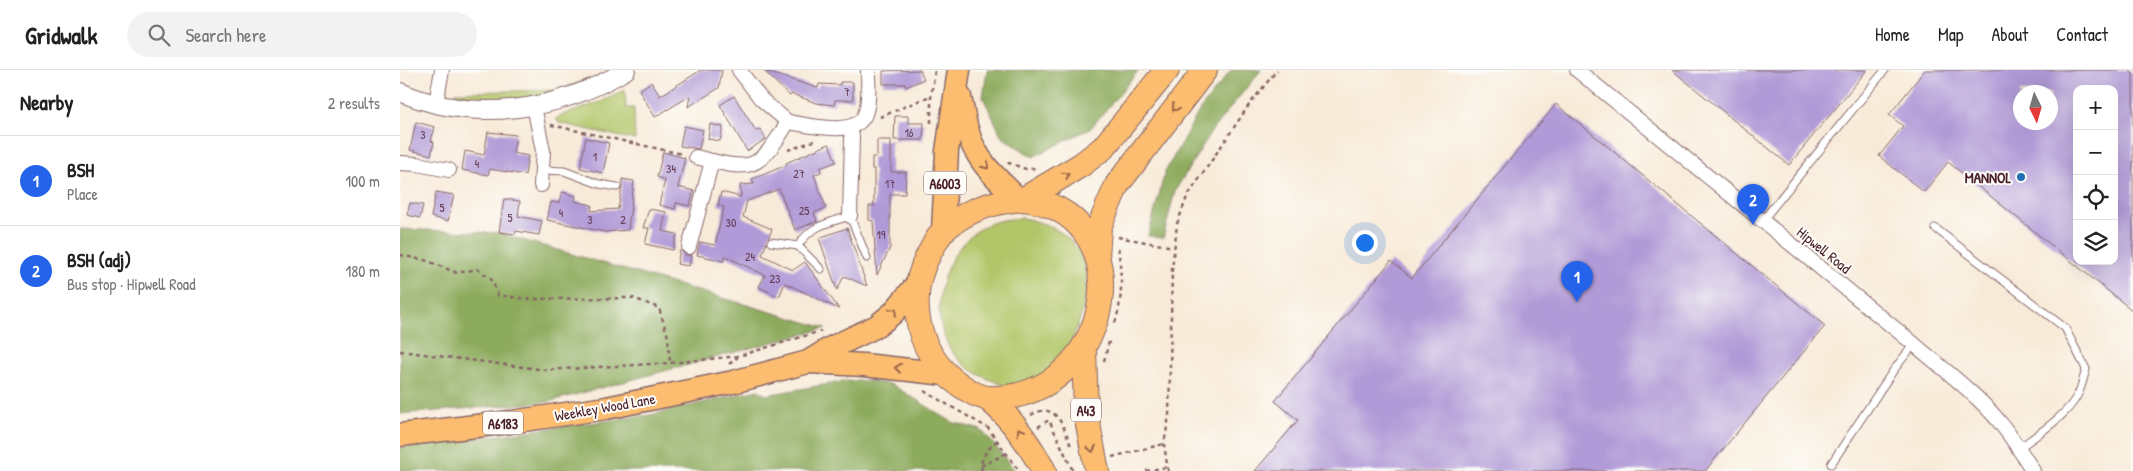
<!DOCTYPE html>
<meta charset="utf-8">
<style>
body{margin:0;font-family:"Patrick Hand",sans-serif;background:#f2f2f2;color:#222}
.controls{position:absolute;right:15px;top:15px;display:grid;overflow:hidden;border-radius:10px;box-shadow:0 5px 20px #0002}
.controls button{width:45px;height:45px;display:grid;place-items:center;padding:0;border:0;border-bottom:1px solid #e0e0e0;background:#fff;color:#222;font:25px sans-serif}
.compass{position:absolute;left:1613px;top:15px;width:45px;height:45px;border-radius:50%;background:#fff;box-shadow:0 5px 20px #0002;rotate:175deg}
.you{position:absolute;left:964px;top:172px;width:18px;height:18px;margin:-12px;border:4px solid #fff;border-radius:50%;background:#1a73e8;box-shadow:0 0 0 8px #1a73e833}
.badge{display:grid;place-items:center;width:32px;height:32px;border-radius:50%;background:#2563eb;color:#fff;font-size:16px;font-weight:700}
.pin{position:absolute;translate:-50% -41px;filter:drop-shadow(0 1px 2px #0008)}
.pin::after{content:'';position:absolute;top:26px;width:18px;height:15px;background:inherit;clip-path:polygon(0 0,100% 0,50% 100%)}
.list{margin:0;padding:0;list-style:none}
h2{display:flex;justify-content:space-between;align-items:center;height:65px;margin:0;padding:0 20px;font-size:21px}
h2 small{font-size:16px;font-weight:400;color:#767676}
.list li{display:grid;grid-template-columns:32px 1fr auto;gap:15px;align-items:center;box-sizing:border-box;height:90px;padding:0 20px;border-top:1px solid #e0e0e0}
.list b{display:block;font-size:19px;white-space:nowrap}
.list p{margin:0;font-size:16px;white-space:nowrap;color:#767676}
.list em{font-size:16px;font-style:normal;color:#767676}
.icon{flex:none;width:28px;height:28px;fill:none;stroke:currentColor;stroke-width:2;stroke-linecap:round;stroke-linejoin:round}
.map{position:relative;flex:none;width:1733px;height:401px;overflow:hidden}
header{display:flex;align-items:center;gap:30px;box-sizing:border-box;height:70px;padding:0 25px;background:#fff;border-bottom:1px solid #e0e0e0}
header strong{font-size:24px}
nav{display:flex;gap:28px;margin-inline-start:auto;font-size:18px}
.search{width:350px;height:45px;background:#f2f2f2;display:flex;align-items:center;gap:12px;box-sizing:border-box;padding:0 18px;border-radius:28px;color:#767676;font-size:19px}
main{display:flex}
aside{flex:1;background:#fff}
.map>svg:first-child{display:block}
.green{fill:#b2c669;stroke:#7e724a}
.forest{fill:#8dab5d;stroke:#6c6544}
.building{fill:#b09ad7;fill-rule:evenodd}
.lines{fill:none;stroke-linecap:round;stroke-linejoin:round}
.service-casing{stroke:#876668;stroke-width:9}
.minor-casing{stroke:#876668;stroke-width:16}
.tertiary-casing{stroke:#876668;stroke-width:20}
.primary-casing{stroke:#876668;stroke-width:25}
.trunk-casing{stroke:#876668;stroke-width:26}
.path{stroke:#876668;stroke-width:2.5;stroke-dasharray:4 4;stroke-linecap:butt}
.service{stroke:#fff;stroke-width:7}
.minor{stroke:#fff;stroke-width:14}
.tertiary{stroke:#fff;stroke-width:18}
.primary{stroke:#fcbd6f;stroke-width:22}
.trunk{stroke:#fcbd6f;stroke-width:24}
.oneway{stroke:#9a664a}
.poi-dot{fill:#1f6fb2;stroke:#fdfcf7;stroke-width:2}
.labels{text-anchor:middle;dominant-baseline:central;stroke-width:4;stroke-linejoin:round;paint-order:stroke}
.number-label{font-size:12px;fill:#643e56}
.shield{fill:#fdfcf7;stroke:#806168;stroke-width:1}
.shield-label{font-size:14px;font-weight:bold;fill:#4a1f2b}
.poi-label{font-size:15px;font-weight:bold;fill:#4a1f2b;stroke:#fdfcf7;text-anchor:end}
.street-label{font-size:15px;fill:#4a1f2b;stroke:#fdfcf7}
</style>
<header>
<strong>Gridwalk</strong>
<div class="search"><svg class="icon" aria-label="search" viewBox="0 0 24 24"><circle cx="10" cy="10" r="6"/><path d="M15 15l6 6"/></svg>Search here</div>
<nav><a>Home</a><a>Map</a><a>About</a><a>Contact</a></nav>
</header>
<main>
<aside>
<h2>Nearby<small>2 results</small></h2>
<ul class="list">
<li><span class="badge">1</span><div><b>BSH</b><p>Place</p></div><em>100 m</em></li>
<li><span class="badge">2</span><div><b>BSH (adj)</b><p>Bus stop · Hipwell Road</p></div><em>180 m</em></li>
</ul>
</aside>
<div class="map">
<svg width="1733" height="401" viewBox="0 0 1733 401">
<rect width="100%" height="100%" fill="#fdfcf7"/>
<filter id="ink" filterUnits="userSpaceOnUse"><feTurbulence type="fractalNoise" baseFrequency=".02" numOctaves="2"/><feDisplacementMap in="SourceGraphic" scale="10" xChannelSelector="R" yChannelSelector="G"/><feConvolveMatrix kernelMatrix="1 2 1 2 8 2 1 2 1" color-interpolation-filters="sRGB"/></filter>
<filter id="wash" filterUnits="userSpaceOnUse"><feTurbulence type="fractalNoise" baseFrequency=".0096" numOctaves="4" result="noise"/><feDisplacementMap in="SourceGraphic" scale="20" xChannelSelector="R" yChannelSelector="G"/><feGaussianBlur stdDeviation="1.12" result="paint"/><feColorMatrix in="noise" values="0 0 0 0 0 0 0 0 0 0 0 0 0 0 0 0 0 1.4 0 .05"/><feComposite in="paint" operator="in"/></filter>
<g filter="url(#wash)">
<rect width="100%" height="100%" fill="#f8ead8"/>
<!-- green -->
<g class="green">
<path d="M188,10L181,15L132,30L88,32L68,30L60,28L55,22L157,20Z"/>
<path d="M225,20L226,38H234L235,70L159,53L156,49L160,46L203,31Z"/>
<path d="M622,148C687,160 698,203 676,260C671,274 666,290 654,300C645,307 623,313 611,318C590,310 567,302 553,283C526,246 541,185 578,160C591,151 606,149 622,148Z"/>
</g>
<!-- forest -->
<g class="forest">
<path d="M587,0H739L691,58L633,87L602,67L583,27Z"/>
<path d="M831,0H861L813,59L775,121L763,168L748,166L765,102L799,41Z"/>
<path d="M0,159L99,163L426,258L148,332L0,344Z"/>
<path d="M446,311H467L491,314L552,352L581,360L597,378L615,401H0V378L250,345L358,320L366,325Z"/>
</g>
<g id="blocks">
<!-- building -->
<g class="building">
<path d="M301,0H322L319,18L288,37L290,26L255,47L239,20L251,12L260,26Z"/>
<path d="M520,0L524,9L506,17L505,14H483V1Z"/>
<path d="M1272,0H1467L1389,95Z"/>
<path d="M1525,0H1729L1733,4V241L1548,92L1524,122L1479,86L1503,56L1489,45ZM1677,19H1714V191H1677ZM1620,22H1650V52H1620Z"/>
<path d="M364,1L418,18L419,14L440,15V12H453V30H435L434,35L416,33L392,24L390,26Z"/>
<path d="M334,26L356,61L360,59L366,69L347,81L320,35Z"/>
<path d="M1156,34L1425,256L1305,401H855L898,350L875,331L991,191L1012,208Z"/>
<path d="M495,46H508V53H524L523,70H494Z"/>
<path d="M16,52L35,57L31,71L34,72L31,85L10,80Z"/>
<path d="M310,54L323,57L320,71L308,69Z"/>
<path d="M284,56L303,60L299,79L280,76Z"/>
<path d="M88,62L116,65L113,83L128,86L125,105L90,99L88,105L62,100L65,81L84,85Z"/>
<path d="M186,68L209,73L203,103L180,98Z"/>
<path d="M477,70H491V102H506L505,124H490V178L477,205L473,151L469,150V136H474V99H472V87H477Z"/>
<path d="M429,74L436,92L420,98L421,102L414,105L426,138L414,143L417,151L395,160L379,119L347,131L343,147L372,159L362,185L393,200L405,192L439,239L385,213L379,227L359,217L365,205L325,186L324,191L297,185L300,172L315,175L324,137L318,135L321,122L341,127L340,115L354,114L352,109L387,95L386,93Z"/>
<path d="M263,82L285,88L278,117L294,121L290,136L276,133L275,139L259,135L265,110L257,107Z"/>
<path d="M222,109L234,111L228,160L205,162L147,150L151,132L159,133L162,122L176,126L175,131L192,135L191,141L218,139L222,117Z"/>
<path d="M36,122L54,125L48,151L31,147Z"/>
<path d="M104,129L120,131L118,146L142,151L139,165L116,161L115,164L99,162Z"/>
<path d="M10,133L23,135L20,148L7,145Z"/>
<path d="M249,139L266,142L262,161L277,164L273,180L245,174L249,158H243Z"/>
<path d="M447,158L467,216L444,206L437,220L419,168Z"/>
<path d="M280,180L286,185H291L289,196L277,194Z"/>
</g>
</g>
</g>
<g filter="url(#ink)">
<use href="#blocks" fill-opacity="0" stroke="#876668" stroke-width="1"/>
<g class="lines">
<defs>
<g id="service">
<path d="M143,100L164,101L199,114L217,117"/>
<path d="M1362,151L1485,0"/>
<path d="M1535,158L1665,258L1686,299C1684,306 1682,315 1679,322C1670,344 1638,364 1619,378"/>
<path d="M371,172L398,176"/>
<path d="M421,199L398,176C411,155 428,153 450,146L467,188"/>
<path d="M1431,394L1493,301L1514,274"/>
</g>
<g id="minor">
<path d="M339,0L361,29L388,52"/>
<path d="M1177,0L1514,274C1542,298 1574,322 1598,350C1611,366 1622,383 1633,401"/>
<path d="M36,33L42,0"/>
<path d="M134,36L143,81L141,115"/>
<path d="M449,58L452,66L450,146"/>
<path d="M296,87C352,101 357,103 388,52C408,55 456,68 465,44C470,31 468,14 468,0"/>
<path d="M0,93L17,94L49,100"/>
<path d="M289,177L312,91"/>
</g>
<path id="tertiary" d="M0,22C74,54 159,41 226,0"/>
<g id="primary">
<path d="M560,27C564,46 567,67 577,83C587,101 604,115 619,130"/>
<path d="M543,161L547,81L559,0"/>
<path d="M408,292L464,295L546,304"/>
<path d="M0,365L111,352L206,338L333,312L408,292L431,278L477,256L493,243L518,213"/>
</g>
<g id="trunk">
<path d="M624,129C736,143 719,300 618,325C609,327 598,329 588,328C576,327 561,316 552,309C515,278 506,224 530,182C534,175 538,166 544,160C567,139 594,131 624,129Z"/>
<path d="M624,129L681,95L703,78L767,0"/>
<path d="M697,187L699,157L717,115L805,0"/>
<path d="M684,278L686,344L697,401"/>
<path d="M587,328C612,348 629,373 644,401"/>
</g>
</defs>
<!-- service casing -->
<use href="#service" class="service-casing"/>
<!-- minor casing -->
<use href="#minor" class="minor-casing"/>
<!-- tertiary casing -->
<use href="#tertiary" class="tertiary-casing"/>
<!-- primary casing -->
<use href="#primary" class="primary-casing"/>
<!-- trunk casing -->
<use href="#trunk" class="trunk-casing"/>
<!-- path -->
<g class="path">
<path d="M480,47L530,26"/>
<path d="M531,53V26L535,0"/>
<path d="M151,55L282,84"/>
<path d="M388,80L414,71"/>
<path d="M608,94L609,93L626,99L638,98"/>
<path d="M718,167L773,177"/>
<path d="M0,185L28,191L57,203L77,199L91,209L98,225L127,229L233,228L259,238L268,267L270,293"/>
<path d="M715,253C724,226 721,202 718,175"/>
<path d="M0,281L146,300L270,293L339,286L421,261"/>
<path d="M704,291L710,268"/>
<path d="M329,294L338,287"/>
<path d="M524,321L588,358L619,401"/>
<path d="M631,345C657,330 664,358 671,376"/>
<path d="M638,357L649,350L673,401"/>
<path d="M712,387L764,374"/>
<path d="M581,396L607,383"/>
<path d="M582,401C578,388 590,377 599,369"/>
<path d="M746,401L767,397"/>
<path d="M768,401L764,374L769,346L772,200L777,154L787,127L849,35L877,0"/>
</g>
<!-- service -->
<use href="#service" class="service"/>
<!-- minor -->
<use href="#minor" class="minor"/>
<!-- tertiary -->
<use href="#tertiary" class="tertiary"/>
<!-- primary -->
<use href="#primary" class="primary"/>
<!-- trunk -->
<use href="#trunk" class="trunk"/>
</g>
<!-- one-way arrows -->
<defs><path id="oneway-chevron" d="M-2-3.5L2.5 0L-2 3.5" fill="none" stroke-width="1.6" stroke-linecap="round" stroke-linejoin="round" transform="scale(1.25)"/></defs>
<g class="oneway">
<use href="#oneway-chevron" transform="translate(775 38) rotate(128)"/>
<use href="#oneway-chevron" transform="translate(586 96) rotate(52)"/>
<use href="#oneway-chevron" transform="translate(666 105) rotate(-33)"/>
<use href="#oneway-chevron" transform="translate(494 241) rotate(-47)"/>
<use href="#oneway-chevron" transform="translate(498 298) rotate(-174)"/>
<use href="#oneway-chevron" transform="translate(620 361) rotate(-123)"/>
<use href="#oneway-chevron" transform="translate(692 379) rotate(79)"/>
</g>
</g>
<!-- markers -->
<circle class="poi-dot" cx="1621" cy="107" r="5"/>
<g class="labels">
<!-- number labels -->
<g class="number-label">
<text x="447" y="21">7</text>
<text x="509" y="62">16</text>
<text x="23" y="64">3</text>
<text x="195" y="86">1</text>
<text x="77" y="93">4</text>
<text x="271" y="98">34</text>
<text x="399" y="103">27</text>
<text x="490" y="113">17</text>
<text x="42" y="137">5</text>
<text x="404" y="140">25</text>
<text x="161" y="142">4</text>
<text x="110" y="147">5</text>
<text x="190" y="149">3</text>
<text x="223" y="149">2</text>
<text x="331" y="152">30</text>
<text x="481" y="164">19</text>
<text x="350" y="186">24</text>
<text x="375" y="208">23</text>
</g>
<!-- shield labels -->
<g class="shield">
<rect x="524" y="101.5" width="42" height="23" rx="4"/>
<rect x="671" y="328.5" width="30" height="23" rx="4"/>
<rect x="83" y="341.5" width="40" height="23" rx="4"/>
</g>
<g class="shield-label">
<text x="545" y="113">A6003</text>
<text x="686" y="340">A43</text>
<text x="103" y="353">A6183</text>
</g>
<!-- poi labels -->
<g class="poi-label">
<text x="1611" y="107">MANNOL</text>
</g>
<!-- street labels -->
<g class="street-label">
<text transform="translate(1424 180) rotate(39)">Hipwell Road</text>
<text transform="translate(205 337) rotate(-10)">Weekley Wood Lane</text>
</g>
</g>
</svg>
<div class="controls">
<button>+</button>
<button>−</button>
<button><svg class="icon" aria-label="locate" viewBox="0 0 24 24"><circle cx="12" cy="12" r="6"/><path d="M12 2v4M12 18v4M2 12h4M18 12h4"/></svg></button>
<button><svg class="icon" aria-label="layers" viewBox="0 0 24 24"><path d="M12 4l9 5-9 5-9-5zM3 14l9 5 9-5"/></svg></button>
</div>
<svg class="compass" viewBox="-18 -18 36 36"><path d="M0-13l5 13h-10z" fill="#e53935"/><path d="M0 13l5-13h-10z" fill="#767676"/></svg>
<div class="you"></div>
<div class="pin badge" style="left:1177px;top:232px">1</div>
<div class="pin badge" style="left:1353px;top:155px">2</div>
</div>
</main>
